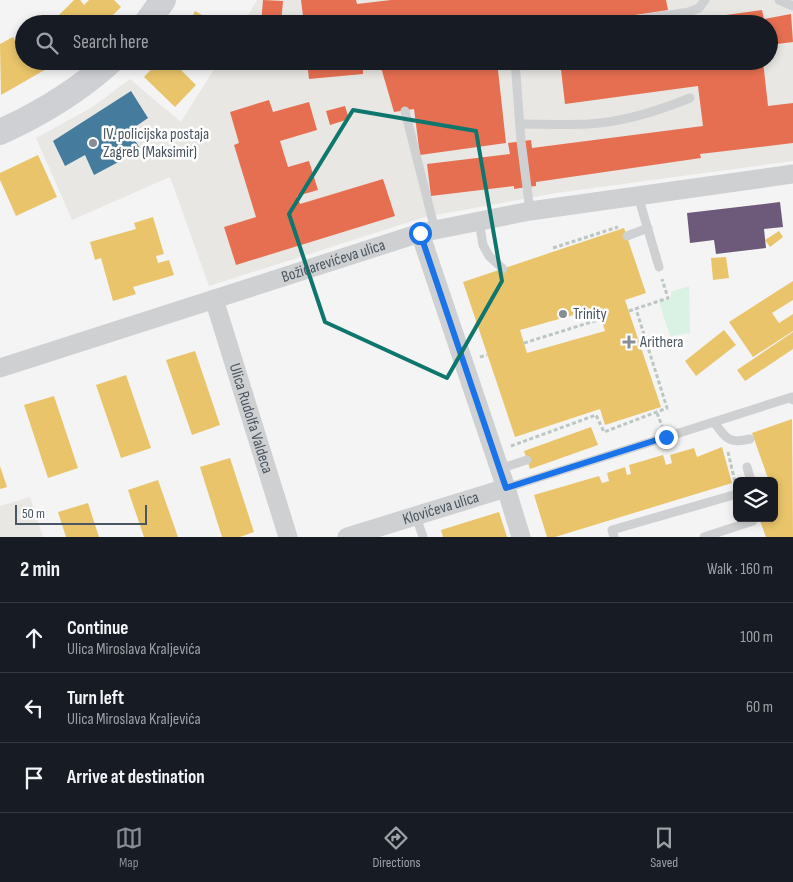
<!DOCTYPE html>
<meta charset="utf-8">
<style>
body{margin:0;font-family:"Sofia Sans Condensed",sans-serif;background:#20242c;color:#f1f3f6}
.controls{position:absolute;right:15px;bottom:15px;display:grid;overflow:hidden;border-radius:8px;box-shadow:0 2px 8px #0003}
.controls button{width:45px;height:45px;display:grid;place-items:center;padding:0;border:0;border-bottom:1px solid #363941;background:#171b24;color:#f1f3f6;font:25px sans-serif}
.scale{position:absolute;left:15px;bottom:12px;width:132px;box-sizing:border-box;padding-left:5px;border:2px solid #4a5661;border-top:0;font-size:14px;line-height:18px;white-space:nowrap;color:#4a5661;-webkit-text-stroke:4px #fff;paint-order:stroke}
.stop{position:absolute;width:15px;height:15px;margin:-11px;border:4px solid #1a73e8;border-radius:50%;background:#fff}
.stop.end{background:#1a73e8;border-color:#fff;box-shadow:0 1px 5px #0008}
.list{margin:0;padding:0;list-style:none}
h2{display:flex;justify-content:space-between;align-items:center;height:65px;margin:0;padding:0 20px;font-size:21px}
h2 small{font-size:16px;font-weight:400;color:#9ea1a6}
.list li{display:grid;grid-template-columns:32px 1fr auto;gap:15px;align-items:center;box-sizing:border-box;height:70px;padding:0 20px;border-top:1px solid #363941}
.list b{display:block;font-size:19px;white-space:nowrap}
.list p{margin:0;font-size:16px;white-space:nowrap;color:#9ea1a6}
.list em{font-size:16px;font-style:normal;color:#9ea1a6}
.icon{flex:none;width:28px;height:28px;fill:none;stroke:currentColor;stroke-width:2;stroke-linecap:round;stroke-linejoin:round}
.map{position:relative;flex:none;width:793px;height:537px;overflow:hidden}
.search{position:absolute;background:#171b24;box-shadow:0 2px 8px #0003;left:15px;right:15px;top:15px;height:55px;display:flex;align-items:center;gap:12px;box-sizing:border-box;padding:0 18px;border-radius:28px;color:#9ea1a6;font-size:19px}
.sheet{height:275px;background:#171b24}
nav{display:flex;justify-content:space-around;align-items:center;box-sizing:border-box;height:70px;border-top:1px solid #363941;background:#171b24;font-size:14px;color:#9ea1a6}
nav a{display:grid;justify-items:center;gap:2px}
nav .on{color:#868d94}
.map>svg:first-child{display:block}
.commercial{fill:#e8e7e3}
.green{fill:#d9f2e3}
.homes{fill:#e9c46a;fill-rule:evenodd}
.shops{fill:#e76f51}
.offices{fill:#6d597a}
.public{fill:#457b9d}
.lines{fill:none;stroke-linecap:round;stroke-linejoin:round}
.path{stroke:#bcc7c4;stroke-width:3;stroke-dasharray:4 2.5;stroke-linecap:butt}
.lane{stroke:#ced0d2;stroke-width:9}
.street{stroke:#ced0d2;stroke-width:19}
.secondary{stroke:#ced0d4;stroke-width:26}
.route{stroke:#1a73e8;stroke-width:6}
.marked{fill:none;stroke:#0f766e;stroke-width:4;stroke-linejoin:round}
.poi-dot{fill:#868d94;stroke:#fff;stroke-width:2}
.labels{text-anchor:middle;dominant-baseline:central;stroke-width:5;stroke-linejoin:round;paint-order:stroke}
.poi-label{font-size:16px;fill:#4a5661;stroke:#fff;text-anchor:start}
.street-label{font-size:16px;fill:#4a5661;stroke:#fff}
</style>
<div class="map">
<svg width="793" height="537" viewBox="0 0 793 537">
<rect width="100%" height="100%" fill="#f4f4f4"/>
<!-- commercial -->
<g class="commercial">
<path d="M257,0H793V161L556,193L425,217L209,286L170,177L72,220L36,138L91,108L130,79L181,122L219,61H769V24H243Z"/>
<path d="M30,497L43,537H0V506Z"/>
</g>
<!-- green -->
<path class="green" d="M689,286L690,333L670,336L659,302L671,298V292Z"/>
<!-- homes -->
<g class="homes">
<path d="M74,0H80L84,5L89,0H114L121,7L104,24H66L58,16Z"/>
<path d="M195,11L218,24H188Z"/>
<path d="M13,37L22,52H24V61H54L55,64L1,95L0,44Z"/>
<path d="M159,61H172L196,85L175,107L144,77Z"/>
<path d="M38,155L57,197L16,216L0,180V173Z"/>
<path d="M153,217L164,254L156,256L158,263L169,260L174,275L133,287L136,294L113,301L101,258L95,260L90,242L136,229L134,223Z"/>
<path d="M624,228L646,293L625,300L661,407L605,425L600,409L515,437L463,282ZM598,308L605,331L527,353L520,330Z"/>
<path d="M779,231L783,237L770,247L765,240Z"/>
<path d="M726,257L729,278L713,280L711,258Z"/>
<path d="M793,281V300L772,313L779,323L793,314V331L753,357L729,322Z"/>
<path d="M724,330L736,345L696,376L685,361Z"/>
<path d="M793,332V349L745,381L737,370Z"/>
<path d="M195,351L220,425L192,435L166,360Z"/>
<path d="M126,375L151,448L121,458L96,385Z"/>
<path d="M54,396L78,468L48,478L24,405Z"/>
<path d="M792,419L793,537H766L759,518H774V481H769L752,433Z"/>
<path d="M591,427L598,445L530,469L524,451Z"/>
<path d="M722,447L732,483L555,537H547L534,495L599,476L602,483L609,481L607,473L625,467L627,475L631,474L629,465L663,455L666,465L672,463L670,455L694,448L697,457Z"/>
<path d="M230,458L254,532L240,537H222L200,467Z"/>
<path d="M0,466L7,487L0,489Z"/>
<path d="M158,480L178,537H144L128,490Z"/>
<path d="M88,503L99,537H66L58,512Z"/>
<path d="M499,512L507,537H443L441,530Z"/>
</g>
<!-- shops -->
<g class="shops">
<path d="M263,0L283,1L281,24H261Z"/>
<path d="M301,0H356L357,4L391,0H666L668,10L576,24H304Z"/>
<path d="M762,10L764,19L791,14L793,42L769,45V24H728L726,15Z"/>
<path d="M262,61H278V64L262,63Z"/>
<path d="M307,61H497L506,143L420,155L414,109L394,112L380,64L363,66V74L309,79Z"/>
<path d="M560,61H763L768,106L793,103V143L700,154L701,158L536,182V186L527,187L514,189V186L431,196L427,164L510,154L508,143L531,140L532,148L703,126L698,86L565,104Z"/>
<path d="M269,100L273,112L309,102L317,130L280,141L288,167L309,161L318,190L297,196L300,204L383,179L395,216L236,265L224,227L256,217L234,145L239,143L230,112Z"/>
<path d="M345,106L349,119L330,125L326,111Z"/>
</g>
<!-- offices -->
<path class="offices" d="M780,202L783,227L764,229L766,248L716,254L714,240L690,243L687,213Z"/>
<!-- public -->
<path class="public" d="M131,91L148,118L129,131L141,150L94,175L85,155L65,166L53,141Z"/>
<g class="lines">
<!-- path -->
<g class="path">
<path d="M553,248L618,227"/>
<path d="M629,311L668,298L662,279"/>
<path d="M524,343L601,319"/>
<path d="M480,357L487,355"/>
<path d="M657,413L662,426"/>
<path d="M511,446L596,415L604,432L667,408L636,309"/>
<path d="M728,452L735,482"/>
</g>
<!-- lane -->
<g class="lane">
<path d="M779,0L793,6"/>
<path d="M609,24L689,12L699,8L705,0"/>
<path d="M515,61L521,141L530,211"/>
<path d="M405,111L435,230"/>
<path d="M520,124C543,124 566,125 589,124C623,122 658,111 690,98"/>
<path d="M640,195L641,206L659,267"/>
<path d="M479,221L483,245L489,256L503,269"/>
<path d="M627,236L648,228"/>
<path d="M714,422C727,439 728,444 750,439"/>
<path d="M747,467L751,481"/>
<path d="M499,469L527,460"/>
<path d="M506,488L792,397L793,400"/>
<path d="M416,516L423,537"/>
<path d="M614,537L612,530L737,494"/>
<path d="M704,537L753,521L752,518"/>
</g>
<!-- street -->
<g class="street">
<path d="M420,233L506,488L521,537"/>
<path id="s1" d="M214,299L288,537"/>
<path id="s2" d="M0,368L420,233L530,211L793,174"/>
<path id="s3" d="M347,537L506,488"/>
</g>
<!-- secondary -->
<g class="secondary">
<path d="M146,24L163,0"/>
<path d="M0,132C40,114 78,91 111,61"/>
</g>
</g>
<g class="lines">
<!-- route -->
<path class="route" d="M420,233L506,488L666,437"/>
</g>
<!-- marked area -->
<path class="marked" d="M353,110L476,131L502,281L447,378L325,322L289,214Z"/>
<!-- markers -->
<g class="poi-dot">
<circle cx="93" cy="143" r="5"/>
<circle cx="563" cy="314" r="5"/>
<path d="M626.5 334.5h5v5h5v5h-5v5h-5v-5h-5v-5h5z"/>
</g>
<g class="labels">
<!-- poi labels -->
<g class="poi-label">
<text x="103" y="134">IV. policijska postaja<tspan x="103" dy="18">Zagreb (Maksimir)</tspan></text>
<text x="573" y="314">Trinity</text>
<text x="640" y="342">Arithera</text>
</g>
<!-- street labels -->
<g class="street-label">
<text stroke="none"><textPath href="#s2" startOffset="350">Božidarevićeva ulica</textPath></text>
<text stroke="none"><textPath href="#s1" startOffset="125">Ulica Rudolfa Valdeca</textPath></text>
<text stroke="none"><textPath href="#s3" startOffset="98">Klovićeva ulica</textPath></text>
</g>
</g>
</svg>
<div class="controls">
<button><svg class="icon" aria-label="layers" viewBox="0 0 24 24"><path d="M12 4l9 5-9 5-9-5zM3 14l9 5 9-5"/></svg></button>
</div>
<div class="scale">50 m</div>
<div class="stop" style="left:420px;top:233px"></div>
<div class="stop end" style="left:666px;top:437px"></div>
<div class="search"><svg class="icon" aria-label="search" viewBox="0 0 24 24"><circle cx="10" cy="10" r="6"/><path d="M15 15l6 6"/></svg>Search here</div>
</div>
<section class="sheet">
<h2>2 min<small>Walk · 160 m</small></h2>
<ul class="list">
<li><svg class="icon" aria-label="ahead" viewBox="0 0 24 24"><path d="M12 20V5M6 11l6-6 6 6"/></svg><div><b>Continue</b><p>Ulica Miroslava Kraljevića</p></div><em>100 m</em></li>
<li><svg class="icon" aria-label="left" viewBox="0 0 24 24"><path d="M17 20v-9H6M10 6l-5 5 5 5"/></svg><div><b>Turn left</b><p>Ulica Miroslava Kraljevića</p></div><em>60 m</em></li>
<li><svg class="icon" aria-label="arrive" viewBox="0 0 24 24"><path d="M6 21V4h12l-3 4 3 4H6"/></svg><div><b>Arrive at destination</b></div></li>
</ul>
</section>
<nav>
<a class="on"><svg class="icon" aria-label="map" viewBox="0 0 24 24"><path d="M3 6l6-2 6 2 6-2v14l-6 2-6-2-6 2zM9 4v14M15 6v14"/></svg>Map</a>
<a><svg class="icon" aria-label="directions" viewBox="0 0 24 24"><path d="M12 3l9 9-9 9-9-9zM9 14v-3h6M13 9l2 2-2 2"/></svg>Directions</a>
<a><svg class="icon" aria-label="saved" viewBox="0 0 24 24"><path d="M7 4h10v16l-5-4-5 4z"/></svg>Saved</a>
</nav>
